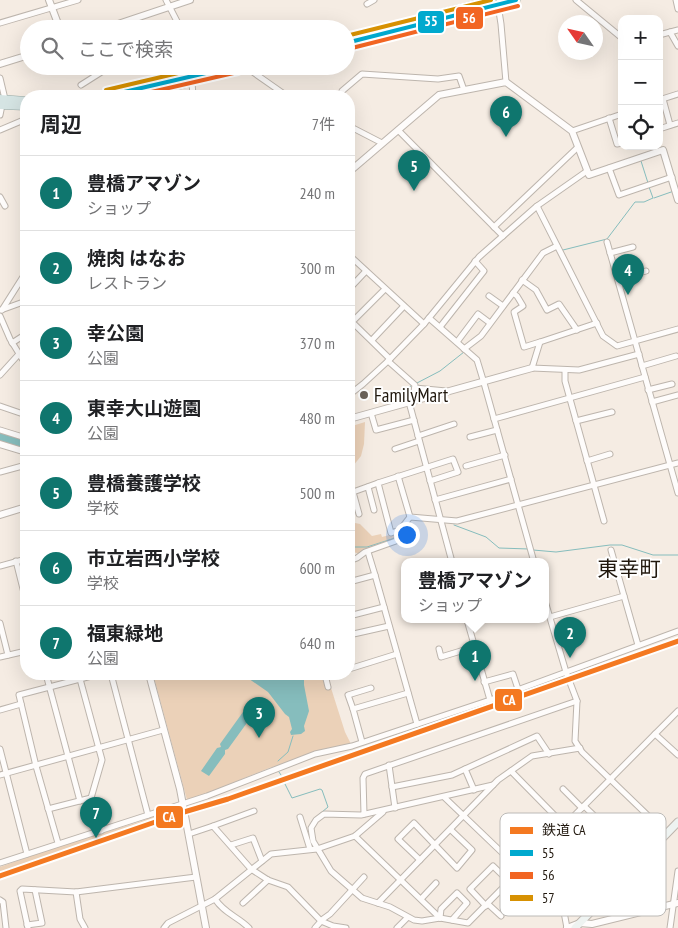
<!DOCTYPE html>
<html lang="ja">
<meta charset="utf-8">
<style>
body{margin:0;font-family:"PT Sans Narrow","Noto Sans JP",sans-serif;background:#f2f2f2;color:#202124}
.controls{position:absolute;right:15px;top:15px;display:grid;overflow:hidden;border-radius:10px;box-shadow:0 5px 20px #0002}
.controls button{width:45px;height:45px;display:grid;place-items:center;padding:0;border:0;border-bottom:1px solid #e0e0e0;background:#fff;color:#202124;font:25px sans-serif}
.compass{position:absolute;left:558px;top:15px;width:45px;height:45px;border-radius:50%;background:#fff;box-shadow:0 5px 20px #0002;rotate:304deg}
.you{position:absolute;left:406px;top:534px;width:18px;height:18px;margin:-12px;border:4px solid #fff;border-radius:50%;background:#1a73e8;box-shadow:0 0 0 8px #1a73e833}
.badge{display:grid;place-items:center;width:32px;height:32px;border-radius:50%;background:#0f766e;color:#fff;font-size:16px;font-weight:700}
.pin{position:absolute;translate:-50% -41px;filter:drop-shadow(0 1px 2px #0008)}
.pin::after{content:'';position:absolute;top:26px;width:18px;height:15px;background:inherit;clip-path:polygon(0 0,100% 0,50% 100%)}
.popup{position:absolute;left:401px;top:558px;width:148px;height:65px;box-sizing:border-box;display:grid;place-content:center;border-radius:10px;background:#fff;filter:drop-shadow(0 1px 4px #0005);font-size:16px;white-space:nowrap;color:#757577}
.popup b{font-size:19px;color:#202124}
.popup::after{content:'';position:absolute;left:50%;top:100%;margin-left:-10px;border:10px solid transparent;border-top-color:#fff}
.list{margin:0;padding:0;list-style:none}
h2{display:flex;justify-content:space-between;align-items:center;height:65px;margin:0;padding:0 20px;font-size:21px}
h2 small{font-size:16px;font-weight:400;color:#757577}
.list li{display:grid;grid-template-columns:32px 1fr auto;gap:15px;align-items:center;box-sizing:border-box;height:75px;padding:0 20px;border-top:1px solid #e0e0e0}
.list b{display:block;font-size:19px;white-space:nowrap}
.list p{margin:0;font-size:16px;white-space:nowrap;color:#757577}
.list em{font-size:16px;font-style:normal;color:#757577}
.icon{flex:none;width:28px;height:28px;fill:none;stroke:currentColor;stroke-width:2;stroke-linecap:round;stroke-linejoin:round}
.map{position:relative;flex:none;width:678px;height:928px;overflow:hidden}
.search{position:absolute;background:#fff;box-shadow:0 5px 20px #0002;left:20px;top:20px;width:335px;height:55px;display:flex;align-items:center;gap:12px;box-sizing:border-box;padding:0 18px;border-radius:28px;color:#757577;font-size:19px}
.panel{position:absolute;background:#fff;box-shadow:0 5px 20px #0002;left:20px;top:90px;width:335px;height:590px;border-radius:20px}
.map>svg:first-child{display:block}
.green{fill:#ebd1b8}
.water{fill:#86bdbd}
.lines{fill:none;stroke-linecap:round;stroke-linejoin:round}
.stream{stroke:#86bdbd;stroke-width:1}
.river{stroke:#86bdbd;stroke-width:9}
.minor-casing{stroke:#bdb5ad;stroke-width:7}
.tertiary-casing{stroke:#bdb5ad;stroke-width:8}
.secondary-casing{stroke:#bdb5ad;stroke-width:9}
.trunk-casing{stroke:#99aaa6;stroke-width:9}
.minor{stroke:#fefcfb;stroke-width:5}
.tertiary{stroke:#fefcfb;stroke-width:6}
.secondary{stroke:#eef3f1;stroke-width:7}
.trunk{stroke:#d5e4e3;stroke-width:8}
.pedestrian-bridge-casing{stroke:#bdb5ad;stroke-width:5.5;stroke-linecap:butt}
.pedestrian-bridge{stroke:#fefcfb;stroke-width:4}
.bus-1-casing{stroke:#fff;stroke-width:8}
.bus-2-casing{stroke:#fff;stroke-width:8}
.bus-3-casing{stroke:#fff;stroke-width:8}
.bus-1{stroke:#00a9ce;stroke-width:4}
.bus-2{stroke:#f26522;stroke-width:4}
.bus-3{stroke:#d79102;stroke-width:4}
.rail-1-casing{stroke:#fff;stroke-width:9}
.rail-1{stroke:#f47921;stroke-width:5}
.poi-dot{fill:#6b6259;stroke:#fff;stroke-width:2}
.labels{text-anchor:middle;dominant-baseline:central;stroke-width:4;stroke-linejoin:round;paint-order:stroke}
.poi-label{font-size:19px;fill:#21180e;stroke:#fff;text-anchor:start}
.quarter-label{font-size:21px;fill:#21180e;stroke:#fff}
.key{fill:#fff;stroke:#bcbab7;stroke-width:1}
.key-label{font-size:14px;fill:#21180e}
.line-badge{stroke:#fff;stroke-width:2}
.badge-label{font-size:14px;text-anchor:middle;font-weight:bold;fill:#fff}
</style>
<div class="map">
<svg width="678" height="928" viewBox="0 0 678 928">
<rect width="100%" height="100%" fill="#f5ece3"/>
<!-- green -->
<g class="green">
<path d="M365,422L364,444L361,456L349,471V427Z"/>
<path d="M349,519L350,522L360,524L372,536L381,534L382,537L397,533L395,540L361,554L349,551Z"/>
<path d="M153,674H323L327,688H331L345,732L351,744L269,768L206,794L187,800Z"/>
<path d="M177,807L181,809L179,812L0,874V867L58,846L139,822Z"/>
</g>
<!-- water -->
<g class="water">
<path d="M242,674H281L283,676L290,674H304V685L309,711L304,726L305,731L301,734L291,735L290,732L292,729L289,717L285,714L268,692Z"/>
<path d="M243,712L248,714L249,720L228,749L225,750V754L209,776L201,771L217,748L221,747L220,744Z"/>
</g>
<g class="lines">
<!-- stream -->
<g class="stream">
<path d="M641,161L648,183"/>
<path d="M654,198L674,191"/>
<path d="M563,250L607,239L635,202H644L653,198L649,187"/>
<path d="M417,383L440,371L464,352"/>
<path d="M386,400L411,386"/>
<path d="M454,525L486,537L499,548L529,549"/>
<path d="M349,547H367L395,538"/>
<path d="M533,550L556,552L610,545H622L653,555H678"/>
<path d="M278,761L288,752L293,736"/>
<path d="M279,772L281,775"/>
<path d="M285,784L292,798L320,789L322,790L328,807L316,817"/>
<path d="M310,840L309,827L313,820"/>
<path d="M323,862L330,874L348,889"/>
</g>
<!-- river -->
<path class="river" d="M0,436L26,444"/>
<defs>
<g id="minor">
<path d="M166,0L181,29"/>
<path d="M576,0L622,38"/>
<path d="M676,0L678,9"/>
<path d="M367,4L374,0"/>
<path d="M498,5L501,24L506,82"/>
<path d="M0,23L78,0"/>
<path d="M670,32L678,46"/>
<path d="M659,35L678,30"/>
<path d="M247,68L287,96"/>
<path d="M0,78L5,99"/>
<path d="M192,82L193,96"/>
<path d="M81,85L111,66"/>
<path d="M340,96L342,91L362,74L438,79L459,76L464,90"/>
<path d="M663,99L670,125"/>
<path d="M659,100L678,94"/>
<path d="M0,115L2,105"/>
<path d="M609,118L617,144L622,143"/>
<path d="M349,126L382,143"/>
<path d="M659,129L678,123"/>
<path d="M0,130L26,119"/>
<path d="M398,130L503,236"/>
<path d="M572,131L622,114"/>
<path d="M609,168L619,195L672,177"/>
<path d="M0,197L5,206"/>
<path d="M537,206L603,336L617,346L678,329"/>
<path d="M494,227L578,147"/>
<path d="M607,242L678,493"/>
<path d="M610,253L633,247"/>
<path d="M349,255L424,324"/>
<path d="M618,279L646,271"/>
<path d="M522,280L536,290L547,310L559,304L577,330"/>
<path d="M349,289L366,271"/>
<path d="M513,293L517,296L523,306L514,312L524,347L540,342"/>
<path d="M489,296L503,306"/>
<path d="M1,310L26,301"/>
<path d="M2,310L26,272"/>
<path d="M0,316L10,339L26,365"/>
<path d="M429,318L477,360L484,383L534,562"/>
<path d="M349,319L390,359"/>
<path d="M352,322L385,289"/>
<path d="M597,323L540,342L532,368L579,370L639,354"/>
<path d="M440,327L484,271L475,261"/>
<path d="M372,340L404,306"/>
<path d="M457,342L478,314L490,323"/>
<path d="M12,343L26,334"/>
<path d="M464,349L481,336L543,253L557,246"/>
<path d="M388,361L415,385L413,398L409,402L452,562"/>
<path d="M642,366L676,356"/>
<path d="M565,370V381L604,521"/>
<path d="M0,375L19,354"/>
<path d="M415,388L446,391"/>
<path d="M648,390L672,384"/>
<path d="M349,395L363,384L388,361L424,324L479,257L537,206L587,171"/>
<path d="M652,402L678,395"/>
<path d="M0,406L26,415"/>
<path d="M371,413L376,430L414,420"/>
<path d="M494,419L645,377"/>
<path d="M576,421L612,412"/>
<path d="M0,430L26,438"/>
<path d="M418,436L454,424"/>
<path d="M470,437L497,430"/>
<path d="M395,449L419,441"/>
<path d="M587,461L610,454"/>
<path d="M466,466L505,455"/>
<path d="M0,472L26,465"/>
<path d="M398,476L410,517"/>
<path d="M368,487L374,510"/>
<path d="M435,500L511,479"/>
<path d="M359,514L353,492L378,483"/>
<path d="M400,530L391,533L378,483L453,459L458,472L430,481"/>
<path d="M611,550L624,596"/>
<path d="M368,552L375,575"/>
<path d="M16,561L26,601"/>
<path d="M349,561L357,558L365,552L396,541L400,530L410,517L457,521L678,463"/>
<path d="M0,566L26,559"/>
<path d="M349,582L375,575L417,724"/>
<path d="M545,601L566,672L577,701L575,741L582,752L666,833"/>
<path d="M349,616L384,607"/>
<path d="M550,617L624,596L638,645"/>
<path d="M467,620L490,700"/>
<path d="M0,623L8,655"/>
<path d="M349,635L389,626"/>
<path d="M439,649L441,657L474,647"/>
<path d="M0,657L26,651"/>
<path d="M349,669L397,654"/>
<path d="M46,674L80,801"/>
<path d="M111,674L148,815"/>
<path d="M325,675L328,687"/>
<path d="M80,679L102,760L91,798"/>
<path d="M484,682L513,674L518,689"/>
<path d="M353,709L348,695L371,688"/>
<path d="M0,710L21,704"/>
<path d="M678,711L655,734L678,755"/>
<path d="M362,742L353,709L408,693"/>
<path d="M0,749L27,854"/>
<path d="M389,765L395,808"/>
<path d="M465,769L474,790"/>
<path d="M511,771L564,825"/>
<path d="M0,775L163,730"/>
<path d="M493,785L361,815L324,814L316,820L311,828L313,841L331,871L362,898L390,907L414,920L422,921L440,918L468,923L655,734"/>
<path d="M392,787L452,775L537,736L549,754"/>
<path d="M563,789L582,808"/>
<path d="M444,797L564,912L567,928"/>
<path d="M48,809L91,798L101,831"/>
<path d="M364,814L363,778L365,774L577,701"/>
<path d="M300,817L310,849"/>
<path d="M571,818L592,837L604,825L584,806"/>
<path d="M213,826L254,811"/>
<path d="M189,834L213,826L251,869L268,880L288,887L321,921L333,926L346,928"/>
<path d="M355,836L440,918"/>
<path d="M58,843L36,766L19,695L99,674"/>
<path d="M231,845L253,838L262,861"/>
<path d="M420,860L398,839L414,823L457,868L472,850L451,830"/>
<path d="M0,863L207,796L315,754L352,746L490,700L678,631"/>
<path d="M500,891L522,912"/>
<path d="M76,892L80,919L85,928"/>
<path d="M215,899C225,914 237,916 249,928"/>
<path d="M421,899L436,883"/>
<path d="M0,900L3,902L6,928"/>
<path d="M243,903L268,880"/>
<path d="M378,903L498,780L532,756L580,748"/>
<path d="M488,904L501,916"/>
<path d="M486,906L470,889L493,866L522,894"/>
<path d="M440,918L441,909L457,893L467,903L452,920"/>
<path d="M27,925L42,923L35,890"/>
<path d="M28,928L20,891L22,889L76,892L196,877"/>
<path d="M164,928L168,923L215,899L271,854L317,849L355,836L383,812"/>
<path d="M315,928L323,919L330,914L364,877"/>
<path d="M397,928L407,918"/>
<path d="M670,928L678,871"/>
</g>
<g id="tertiary">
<path d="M49,0L60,29"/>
<path d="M103,29L190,0"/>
<path d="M0,64L29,55"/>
<path d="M349,172L439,95L506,82L572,131L589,175L663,150L678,200"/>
<path d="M349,419L532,368"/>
<path d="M0,444L26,452"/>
<path d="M0,515L26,507"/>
<path d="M149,674L180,789L206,928"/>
<path d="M567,928L580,923L592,924L678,903"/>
</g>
<path id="secondary" d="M575,928L678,822"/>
<g id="trunk">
<path d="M411,21L493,0"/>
<path d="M346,43L516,0"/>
<path d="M231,72L256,66"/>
<path d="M107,96L237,66"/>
<path d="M137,96L188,83"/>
<path d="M0,99L26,101"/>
<path d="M0,105L26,106"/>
</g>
</defs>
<!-- minor casing -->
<use href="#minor" class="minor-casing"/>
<!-- tertiary casing -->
<use href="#tertiary" class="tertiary-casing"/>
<!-- secondary casing -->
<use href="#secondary" class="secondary-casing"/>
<!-- trunk casing -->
<use href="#trunk" class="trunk-casing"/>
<!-- minor -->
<use href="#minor" class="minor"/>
<!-- tertiary -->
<use href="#tertiary" class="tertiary"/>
<!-- secondary -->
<use href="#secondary" class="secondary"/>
<!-- trunk -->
<use href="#trunk" class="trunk"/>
<defs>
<path id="pedestrian-bridge" d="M499,0L501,10"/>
</defs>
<!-- pedestrian-bridge casing -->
<use href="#pedestrian-bridge" class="pedestrian-bridge-casing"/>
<!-- pedestrian-bridge -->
<use href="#pedestrian-bridge" class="pedestrian-bridge"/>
<defs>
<g id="bus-1">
<path d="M346,43L516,0"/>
<path d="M107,96L236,66"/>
</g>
<g id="bus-2">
<path d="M348,49L518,6"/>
<path d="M134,96L238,72"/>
</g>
<g id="bus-3">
<path d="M346,36L491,0"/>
<path d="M106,90L208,66"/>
</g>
</defs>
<!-- bus-1 casing -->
<use href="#bus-1" class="bus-1-casing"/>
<!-- bus-2 casing -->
<use href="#bus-2" class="bus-2-casing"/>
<!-- bus-3 casing -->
<use href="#bus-3" class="bus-3-casing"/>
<!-- bus-1 -->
<use href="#bus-1" class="bus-1"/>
<!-- bus-2 -->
<use href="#bus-2" class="bus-2"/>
<!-- bus-3 -->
<use href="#bus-3" class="bus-3"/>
<defs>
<path id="rail-1" d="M0,876L184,812L228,799L678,641"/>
</defs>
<!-- rail-1 casing -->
<use href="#rail-1" class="rail-1-casing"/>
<!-- rail-1 -->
<use href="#rail-1" class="rail-1"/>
</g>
<!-- markers -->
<circle class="poi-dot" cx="364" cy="395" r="5"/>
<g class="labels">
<!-- poi labels -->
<g class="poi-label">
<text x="374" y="395">FamilyMart</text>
</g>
<!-- quarter labels -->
<g class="quarter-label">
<text x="629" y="568">東幸町</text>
</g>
</g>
<!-- legend -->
<rect x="500" y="813" width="166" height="103" rx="8" class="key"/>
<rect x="510" y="827" width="23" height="7" fill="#f47921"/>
<rect x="510" y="850" width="23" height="6" fill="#00a9ce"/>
<rect x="510" y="872" width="23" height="7" fill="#f26522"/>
<rect x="510" y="895" width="23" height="6" fill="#d79102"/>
<g class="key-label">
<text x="542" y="835">鉄道 CA</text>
<text x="542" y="858">55</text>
<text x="542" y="880">56</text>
<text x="542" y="903">57</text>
</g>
<g class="line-badge">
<rect x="455" y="6" width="29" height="24" rx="5" fill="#f26522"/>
<rect x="417" y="10" width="28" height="24" rx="5" fill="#00a9ce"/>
<rect x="494" y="688" width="29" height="24" rx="5" fill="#f47921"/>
<rect x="155" y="805" width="29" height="24" rx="5" fill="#f47921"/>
</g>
<g class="badge-label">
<text x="469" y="23">56</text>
<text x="431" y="26">55</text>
<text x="509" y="705">CA</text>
<text x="169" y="822">CA</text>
</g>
</svg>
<div class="controls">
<button>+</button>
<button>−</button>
<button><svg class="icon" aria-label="locate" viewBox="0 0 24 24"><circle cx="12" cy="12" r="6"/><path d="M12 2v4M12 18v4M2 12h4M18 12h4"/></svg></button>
</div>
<svg class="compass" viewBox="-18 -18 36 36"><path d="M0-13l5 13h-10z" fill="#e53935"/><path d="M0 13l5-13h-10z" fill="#757577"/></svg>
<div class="you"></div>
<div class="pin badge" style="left:475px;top:681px">1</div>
<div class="popup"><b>豊橋アマゾン</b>ショップ</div>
<div class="pin badge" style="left:570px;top:658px">2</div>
<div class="pin badge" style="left:259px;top:738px">3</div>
<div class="pin badge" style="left:628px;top:295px">4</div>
<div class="pin badge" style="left:414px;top:191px">5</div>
<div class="pin badge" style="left:506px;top:137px">6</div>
<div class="pin badge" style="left:96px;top:838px">7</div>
<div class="search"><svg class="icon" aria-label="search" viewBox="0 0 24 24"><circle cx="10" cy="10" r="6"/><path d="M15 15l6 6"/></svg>ここで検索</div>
<section class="panel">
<h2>周辺<small>7件</small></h2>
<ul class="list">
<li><span class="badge">1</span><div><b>豊橋アマゾン</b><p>ショップ</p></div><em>240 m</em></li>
<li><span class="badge">2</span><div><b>焼肉 はなお</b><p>レストラン</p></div><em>300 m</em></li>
<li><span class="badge">3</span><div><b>幸公園</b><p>公園</p></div><em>370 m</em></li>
<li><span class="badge">4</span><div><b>東幸大山遊園</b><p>公園</p></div><em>480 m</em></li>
<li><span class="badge">5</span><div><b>豊橋養護学校</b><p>学校</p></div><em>500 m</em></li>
<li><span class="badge">6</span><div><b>市立岩西小学校</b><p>学校</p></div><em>600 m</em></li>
<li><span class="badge">7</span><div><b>福東緑地</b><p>公園</p></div><em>640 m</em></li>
</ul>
</section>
</div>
